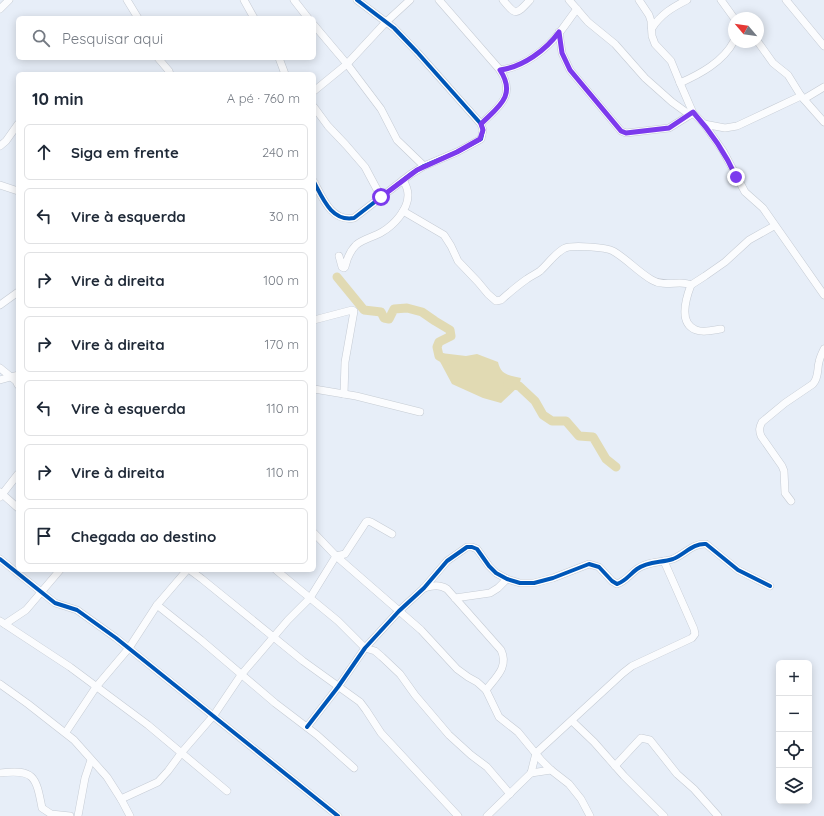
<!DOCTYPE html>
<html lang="pt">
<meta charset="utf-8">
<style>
body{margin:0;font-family:Quicksand,sans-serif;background:#f2f2f3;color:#1f2937}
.controls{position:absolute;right:12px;bottom:12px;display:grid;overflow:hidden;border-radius:6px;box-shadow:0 2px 10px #0003}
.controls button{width:36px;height:36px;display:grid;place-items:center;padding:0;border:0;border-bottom:1px solid #e0e1e3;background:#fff;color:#1f2937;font:20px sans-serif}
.compass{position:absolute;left:728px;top:12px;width:36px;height:36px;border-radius:50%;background:#fff;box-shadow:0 2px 10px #0003;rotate:299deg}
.stop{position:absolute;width:12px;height:12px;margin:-9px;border:3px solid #7c3aed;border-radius:50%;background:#fff}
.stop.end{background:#7c3aed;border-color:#fff;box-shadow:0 1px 4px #0008}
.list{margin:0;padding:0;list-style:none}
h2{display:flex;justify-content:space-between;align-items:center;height:52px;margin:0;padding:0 16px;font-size:17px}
h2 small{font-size:13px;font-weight:400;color:#747a83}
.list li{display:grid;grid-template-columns:26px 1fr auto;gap:12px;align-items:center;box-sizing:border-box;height:56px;margin:0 8px 8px;padding:0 8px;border:1px solid #e0e1e3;border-radius:6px}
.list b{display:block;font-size:15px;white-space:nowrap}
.list em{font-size:13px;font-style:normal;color:#747a83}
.icon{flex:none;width:22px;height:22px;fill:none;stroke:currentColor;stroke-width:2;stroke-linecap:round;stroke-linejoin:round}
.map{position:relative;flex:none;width:824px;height:816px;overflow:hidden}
.search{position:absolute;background:#fff;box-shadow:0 2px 10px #0003;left:16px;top:16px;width:300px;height:44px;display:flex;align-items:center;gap:10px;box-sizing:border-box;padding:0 14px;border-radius:6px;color:#747a83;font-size:15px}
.panel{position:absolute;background:#fff;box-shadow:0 2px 10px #0003;left:16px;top:72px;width:300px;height:500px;border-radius:6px}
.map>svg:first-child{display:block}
.water{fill:#e1dab3}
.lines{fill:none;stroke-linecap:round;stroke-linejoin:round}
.river{stroke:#e1dab3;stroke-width:9}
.minor-casing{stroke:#c5cbd4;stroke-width:8}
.minor{stroke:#fbfcfe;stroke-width:7}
.cycleway-casing{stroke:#fff;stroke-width:6}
.cycleway{stroke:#0057b8;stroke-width:4}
.route{stroke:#7c3aed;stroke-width:5}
</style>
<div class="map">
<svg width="824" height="816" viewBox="0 0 824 816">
<rect width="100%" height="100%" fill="#e7eef8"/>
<!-- water -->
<path class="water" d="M441,353L466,356L477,354L498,362C501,376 510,375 521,378L519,386L501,403L483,398L452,384L437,356Z"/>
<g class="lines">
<!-- river -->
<g class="river">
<path d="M337,277L364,310L381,312L384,318L389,319L394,309L407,308L422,312L435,321L450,330L451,336L439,342L437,347L439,356L448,361"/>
<path d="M508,384L519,386L535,401L543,415L552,421H566L579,436L593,437L606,459L616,467"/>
</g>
<defs>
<g id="minor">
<path d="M127,0L138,18"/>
<path d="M244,0L254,18"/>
<path d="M294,0L308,18"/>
<path d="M439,0L500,70C517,96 498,107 481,124"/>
<path d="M503,0C516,16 516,15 530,0"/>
<path d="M569,0L588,22L615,44L645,78L672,102L690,115"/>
<path d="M639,0L649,15L651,21L652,36L655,44L671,61L680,83L693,113L704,124L725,128L737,126L801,96"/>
<path d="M721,0L734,18"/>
<path d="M786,0L824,46"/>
<path d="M0,9L9,0"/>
<path d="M314,25L347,64L381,109L397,140L424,166"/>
<path d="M652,28C661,14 673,7 687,0"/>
<path d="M559,32L562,53L570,70L621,131L626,133L669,128L693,113"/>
<path d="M758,42L773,63L788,75L801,96L824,122"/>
<path d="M158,58L169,71L170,74"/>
<path d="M279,58L285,74"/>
<path d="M500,70C519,68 539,55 553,40C562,31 569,19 577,9"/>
<path d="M680,83C700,74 723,62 734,41"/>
<path d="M314,91L347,64L386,22L410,0"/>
<path d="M804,99L824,87"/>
<path d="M314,107L328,126L346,145L365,167L381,197"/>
<path d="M704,124L723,151L745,192L763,208L824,295"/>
<path d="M0,146L6,141L18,124"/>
<path d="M314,182C323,199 332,222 354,218L411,174L424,166L457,152L481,139L483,130L481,124L417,52L394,28L357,0"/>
<path d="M0,185L18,191"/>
<path d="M403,211L444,235L451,246L458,261L478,282L488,294L496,301L501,300C509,293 518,285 527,279C531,276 536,274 540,271C548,264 555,253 565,248C572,245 606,247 613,251C627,259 638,272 652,280C665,288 681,279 691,285"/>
<path d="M339,256L342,267L344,268L345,267C347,258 350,251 356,245C363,239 374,237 382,232C394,225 408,210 408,195C408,189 406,185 403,180"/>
<path d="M0,305L18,292"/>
<path d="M314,320L352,310L354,311L345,362L344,394"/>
<path d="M721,329C714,330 704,333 696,330C678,323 686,298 691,285L705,276L725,262L749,240L774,226"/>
<path d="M0,368L16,381L18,385"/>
<path d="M0,380L18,375"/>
<path d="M314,389L356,396L420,412"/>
<path d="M0,492L18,508"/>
<path d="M0,497L18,474"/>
<path d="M791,501L785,493L784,471L782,466L761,436C759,430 759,428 762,422L785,403L813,384C819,377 817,370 819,362C820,357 822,353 824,349"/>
<path d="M314,533L336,556L421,630L457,669L468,677L477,682L486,690L499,717L518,732L541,760L551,770L569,784L581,799L590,816"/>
<path d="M0,559L55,603L77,610L116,638L338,816"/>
<path d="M190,570L202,579L303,661L360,702L366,710L381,733L458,816"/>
<path d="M276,570L338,621L365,648L375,651L382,657L400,674L415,695L449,735L471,755L487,767L510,794"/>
<path d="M424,588C432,586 439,584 447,589L501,650C509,667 496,677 486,690"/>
<path d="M455,598L490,593L498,588L507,579"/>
<path d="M157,605L201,640L275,703L317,735L354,768"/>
<path d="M0,621L70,667L148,725L227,791"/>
<path d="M5,624L26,610L60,570"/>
<path d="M0,684L28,704L74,740L107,777L121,799L130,816"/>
<path d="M572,721L594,742L624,776L664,816"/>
<path d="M307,727L338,687L365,648L399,611L424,588L447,561L467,547H472L477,549L489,566L496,573L507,579L520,583H534L553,578L589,564L599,567L612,581L617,584C626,581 630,574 637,569C648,561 661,563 673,559C685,554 693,543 706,544L738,570L770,586"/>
<path d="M66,732L96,687L129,648L157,605L187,570"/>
<path d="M615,766L641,738L650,740L677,774L694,789L718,816"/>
<path d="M0,773C34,769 36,776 42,808L51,814L70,816"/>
<path d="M531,773L551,770"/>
<path d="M121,799L158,782L168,771L182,752L214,715L241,675L288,620L310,598L336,556L345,554L366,522L368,521L371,522L392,534"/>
<path d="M78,816L85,778L91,760"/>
<path d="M487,816L531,773L536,753L623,673L632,666L692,638L695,634L694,629L664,561"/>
</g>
</defs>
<!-- minor casing -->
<use href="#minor" class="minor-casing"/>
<!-- minor -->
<use href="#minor" class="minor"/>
<defs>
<g id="cycleway">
<path d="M314,182C323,199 332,222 354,218L411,174L424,166L457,152L481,139L483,130L481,124L417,52L394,28L357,0"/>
<path d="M0,559L55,603L77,610L116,638L338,816"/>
<path d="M307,727L338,687L365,648L399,611L424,588L447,561L467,547H472L477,549L489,566L496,573L507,579L520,583H534L553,578L589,564L599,567L612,581L617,584C626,581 630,574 637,569C648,561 661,563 673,559C685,554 693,543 706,544L738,570L770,586"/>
</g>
</defs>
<!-- cycleway casing -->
<use href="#cycleway" class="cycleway-casing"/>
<!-- cycleway -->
<use href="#cycleway" class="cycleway"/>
</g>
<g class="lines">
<!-- route -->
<path class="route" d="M381,197L417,170L457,152L480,139L483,130L481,124C498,107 517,96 500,70C523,67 546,50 559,32L562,53L570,70L621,131L626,133L669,128L693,112C711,132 725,152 736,177"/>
</g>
</svg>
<div class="controls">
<button>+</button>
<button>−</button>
<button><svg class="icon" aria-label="locate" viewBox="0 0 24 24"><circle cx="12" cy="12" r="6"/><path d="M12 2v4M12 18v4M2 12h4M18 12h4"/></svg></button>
<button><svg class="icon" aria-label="layers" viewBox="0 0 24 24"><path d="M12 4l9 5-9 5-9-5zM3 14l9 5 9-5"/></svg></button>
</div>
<svg class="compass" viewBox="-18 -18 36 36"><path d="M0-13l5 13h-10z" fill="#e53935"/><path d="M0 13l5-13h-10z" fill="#747a83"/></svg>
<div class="stop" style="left:381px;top:197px"></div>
<div class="stop end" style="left:736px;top:177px"></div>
<div class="search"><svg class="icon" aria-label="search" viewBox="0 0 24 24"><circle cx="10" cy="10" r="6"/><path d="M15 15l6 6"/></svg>Pesquisar aqui</div>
<section class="panel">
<h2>10 min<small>A pé · 760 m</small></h2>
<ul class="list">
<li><svg class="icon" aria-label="ahead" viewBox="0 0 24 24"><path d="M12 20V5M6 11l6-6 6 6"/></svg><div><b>Siga em frente</b></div><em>240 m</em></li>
<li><svg class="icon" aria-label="left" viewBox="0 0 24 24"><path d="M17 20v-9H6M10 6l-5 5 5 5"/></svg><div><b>Vire à esquerda</b></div><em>30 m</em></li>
<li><svg class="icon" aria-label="right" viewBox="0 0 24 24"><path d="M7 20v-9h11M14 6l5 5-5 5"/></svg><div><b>Vire à direita</b></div><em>100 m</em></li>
<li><svg class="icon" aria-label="right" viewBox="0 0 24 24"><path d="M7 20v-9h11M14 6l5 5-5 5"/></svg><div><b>Vire à direita</b></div><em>170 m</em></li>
<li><svg class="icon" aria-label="left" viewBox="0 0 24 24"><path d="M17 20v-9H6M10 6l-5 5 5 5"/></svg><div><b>Vire à esquerda</b></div><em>110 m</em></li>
<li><svg class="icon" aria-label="right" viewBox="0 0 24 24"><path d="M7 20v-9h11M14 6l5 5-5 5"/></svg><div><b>Vire à direita</b></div><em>110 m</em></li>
<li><svg class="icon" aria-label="arrive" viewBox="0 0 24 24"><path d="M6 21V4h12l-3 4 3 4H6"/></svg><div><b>Chegada ao destino</b></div></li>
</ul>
</section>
</div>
